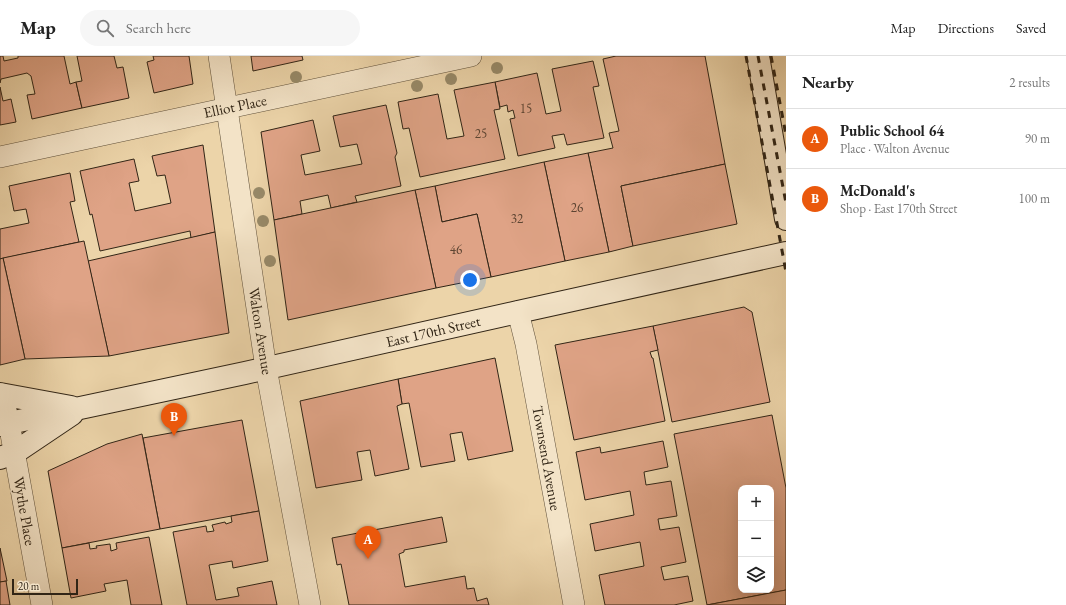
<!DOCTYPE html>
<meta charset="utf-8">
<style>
body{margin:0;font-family:"EB Garamond",serif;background:#f6f6f6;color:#222}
.controls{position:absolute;right:12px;bottom:12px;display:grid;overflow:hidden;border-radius:8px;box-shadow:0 4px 16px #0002}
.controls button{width:36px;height:36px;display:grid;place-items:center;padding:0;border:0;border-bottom:1px solid #e0e0e0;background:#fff;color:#222;font:20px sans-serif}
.scale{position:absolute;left:12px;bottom:10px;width:66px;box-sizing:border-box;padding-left:4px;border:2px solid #312516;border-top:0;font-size:11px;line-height:14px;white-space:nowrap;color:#312516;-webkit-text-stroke:3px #f3e3c7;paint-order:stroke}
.you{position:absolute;left:470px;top:224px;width:14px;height:14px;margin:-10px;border:3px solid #fff;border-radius:50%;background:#1a73e8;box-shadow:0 0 0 6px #1a73e833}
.badge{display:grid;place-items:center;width:26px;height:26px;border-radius:50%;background:#ea580c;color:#fff;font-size:13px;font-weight:700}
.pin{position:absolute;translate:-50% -33px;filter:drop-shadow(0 1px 2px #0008)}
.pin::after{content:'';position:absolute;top:21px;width:14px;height:12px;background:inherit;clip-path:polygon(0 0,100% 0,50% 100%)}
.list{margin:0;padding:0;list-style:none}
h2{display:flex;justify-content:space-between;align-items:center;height:52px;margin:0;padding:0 16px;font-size:17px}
h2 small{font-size:13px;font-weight:400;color:#767676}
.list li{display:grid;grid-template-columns:26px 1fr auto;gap:12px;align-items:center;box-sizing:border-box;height:60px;padding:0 16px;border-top:1px solid #e0e0e0}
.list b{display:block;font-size:15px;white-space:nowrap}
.list p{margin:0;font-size:13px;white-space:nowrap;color:#767676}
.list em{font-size:13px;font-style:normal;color:#767676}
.icon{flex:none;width:22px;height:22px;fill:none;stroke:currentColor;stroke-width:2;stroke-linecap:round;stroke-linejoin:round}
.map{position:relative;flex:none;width:786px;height:549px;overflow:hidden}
header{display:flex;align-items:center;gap:24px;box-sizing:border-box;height:56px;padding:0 20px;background:#fff;border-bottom:1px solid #e0e0e0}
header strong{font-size:19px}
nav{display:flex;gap:22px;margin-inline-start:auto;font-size:14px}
.search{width:280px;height:36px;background:#f6f6f6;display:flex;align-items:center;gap:10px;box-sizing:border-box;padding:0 14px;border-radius:22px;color:#767676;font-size:15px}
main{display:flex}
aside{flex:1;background:#fff}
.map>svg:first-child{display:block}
.building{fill:#dfa386;stroke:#312516;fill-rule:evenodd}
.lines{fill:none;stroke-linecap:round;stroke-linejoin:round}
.street-casing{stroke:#60513b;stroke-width:22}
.secondary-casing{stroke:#312516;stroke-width:24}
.street{stroke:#f3e3c7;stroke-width:21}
.secondary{stroke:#f3e3c7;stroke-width:22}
.rail{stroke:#312516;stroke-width:3;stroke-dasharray:7 7;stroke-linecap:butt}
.tree{fill:#978968}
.labels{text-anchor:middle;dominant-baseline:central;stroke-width:3;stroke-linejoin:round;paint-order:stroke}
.number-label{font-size:13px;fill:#5c4432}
.street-label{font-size:15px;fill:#312516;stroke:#f3e3c7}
</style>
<header>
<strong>Map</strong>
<div class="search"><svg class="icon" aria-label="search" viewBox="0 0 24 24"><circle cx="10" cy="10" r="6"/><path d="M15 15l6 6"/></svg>Search here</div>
<nav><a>Map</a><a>Directions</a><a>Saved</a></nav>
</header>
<main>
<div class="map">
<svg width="786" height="549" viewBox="0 0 786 549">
<rect width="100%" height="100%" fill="#ecd4a9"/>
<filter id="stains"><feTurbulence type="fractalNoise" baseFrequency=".005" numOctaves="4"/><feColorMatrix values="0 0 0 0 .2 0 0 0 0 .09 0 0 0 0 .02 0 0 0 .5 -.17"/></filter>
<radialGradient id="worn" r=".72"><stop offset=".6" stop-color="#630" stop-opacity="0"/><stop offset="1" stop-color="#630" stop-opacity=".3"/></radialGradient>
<!-- building -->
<g class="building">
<path d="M0,0H3L4,5L18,2V0H64L70,28L76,26L82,52L32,63L27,39L35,38L31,20L27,17L1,23L0,27Z"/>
<path d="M77,0H114L117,12L123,11L129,42L82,52L76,26L82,25Z"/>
<path d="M153,0H189L193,28L154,37L147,6L154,4Z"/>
<path d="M251,0H302L303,4L253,15Z"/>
<path d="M616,0H705L725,108L621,130L633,190L609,196L588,97L613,92L609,77L619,75L603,3Z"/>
<path d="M593,5L599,30L593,31L604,82L567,89L564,78L552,80L555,92L518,100L510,63L515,62L513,54L508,56L507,49L500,51L495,26L537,17L546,58L561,55L552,13Z"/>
<path d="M495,26L500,53L494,54L505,103L420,121L409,72L403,73L398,46L438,38L447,83L464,80L454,34Z"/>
<path d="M0,31L3,45L11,43L16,66L0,69Z"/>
<path d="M386,49L397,97L395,101L401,130L355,140L357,146L331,152L328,139L300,145L302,158L274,164L261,76L313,64L320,95L301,99L305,119L362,108L357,88L340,91L333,60Z"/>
<path d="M203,89L215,176L191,182L190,175L100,195L92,158L90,159L80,115L134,103L139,125L129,127L135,155L171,147L165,119L157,120L152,100Z"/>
<path d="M588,97L609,196L565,205L544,106Z"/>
<path d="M544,106L565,205L491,221L477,158L442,166L435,130Z"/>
<path d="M725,108L737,168L633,190L621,130Z"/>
<path d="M70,117L75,145L70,146L79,186L0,203V173L29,167L26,153L14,155L9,130Z"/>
<path d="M435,130L442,166L477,158L491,221L436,232L415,134Z"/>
<path d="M415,134L436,232L288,264L274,164Z"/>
<path d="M215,176L229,277L109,300L88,205Z"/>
<path d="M84,185L109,300L25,303L3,202Z"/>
<path d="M3,202L25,303L0,309V203Z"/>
<path d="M744,251L752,256L770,346L672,366L653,270Z"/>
<path d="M653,270L658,294L650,296L652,302H653L665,365L574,384L555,289Z"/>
<path d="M495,302L513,395L468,404L462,376L450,378L455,405L421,411L409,347L402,348L398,323Z"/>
<path d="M398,323L402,348L397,350L409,413L375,420L370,394L357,396L362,424L316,432L300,345Z"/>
<path d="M772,359L786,432V534L707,549L674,378ZM741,432H771V534H741Z"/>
<path d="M242,364L259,455L160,473L143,382Z"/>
<path d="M142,378L160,473L62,492L48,415L107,388Z"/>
<path d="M663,385L668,411L644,416L646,429L671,425L677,460L658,463L660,474L679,471L686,506L661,511L664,524L688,520L693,545L674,549H605L599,519L644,510L640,486L595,495L590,468L634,459L630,435L585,444L576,396L600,391L601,397Z"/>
<path d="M259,455L268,505L233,512L232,505L209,509L216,544L239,540L237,532L272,525L277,549H187L173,476L206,470L207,476L214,475L212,469L225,466L226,468L232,466L231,460Z"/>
<path d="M442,461L447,486L404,494V496L399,498L405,531L465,520L467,533L474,532L477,545L487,542L489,549H349L341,508L337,509L332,482Z"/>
<path d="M149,481L162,549H131L127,524L104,528L106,535L71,542L62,492L89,487L90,493L97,492L96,490L110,488L111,495L117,493L116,487Z"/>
<path d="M0,492L7,525L0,526Z"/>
<path d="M6,525L10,549H0V526Z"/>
<path d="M786,534V549H707Z"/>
</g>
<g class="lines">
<defs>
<g id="street">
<path d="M219,0L266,312L310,549"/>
<path d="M0,101L471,0"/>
<path d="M518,256L526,288L574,549"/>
<path d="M2,338L9,367L42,549"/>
</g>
<g id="secondary">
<path d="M758,0L786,163"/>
<path d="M0,338L71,351"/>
<path d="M0,369L245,317L518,256L786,197"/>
<path d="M0,402L14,397L72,358"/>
</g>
</defs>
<!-- street casing -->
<use href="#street" class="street-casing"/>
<!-- secondary casing -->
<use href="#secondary" class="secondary-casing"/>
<!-- street -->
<use href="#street" class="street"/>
<!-- secondary -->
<use href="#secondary" class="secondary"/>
<!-- rail -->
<g class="rail">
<path d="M746,0L786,216"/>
<path d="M758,0L786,147"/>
<path d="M771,0L786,79"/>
</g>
</g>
<!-- trees -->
<g class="tree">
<circle cx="497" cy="12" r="6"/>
<circle cx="296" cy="21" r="6"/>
<circle cx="451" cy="23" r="6"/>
<circle cx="417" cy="30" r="6"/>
<circle cx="259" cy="137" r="6"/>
<circle cx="263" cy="165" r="6"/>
<circle cx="270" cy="205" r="6"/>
</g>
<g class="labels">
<!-- number labels -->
<g class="number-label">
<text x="526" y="52">15</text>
<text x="481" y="77">25</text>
<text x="577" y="151">26</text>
<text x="517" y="162">32</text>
<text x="456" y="193">46</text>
</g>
<!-- street labels -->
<g class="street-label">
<text transform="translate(235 50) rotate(-12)">Elliot Place</text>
<text transform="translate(261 275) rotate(81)">Walton Avenue</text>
<text transform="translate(433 275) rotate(-13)">East 170th Street</text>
<text transform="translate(547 402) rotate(80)">Townsend Avenue</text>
<text transform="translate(25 455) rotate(80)">Wythe Place</text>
</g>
</g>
<rect width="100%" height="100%" filter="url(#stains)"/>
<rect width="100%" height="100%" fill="url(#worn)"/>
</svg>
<div class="controls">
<button>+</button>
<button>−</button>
<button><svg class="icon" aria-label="layers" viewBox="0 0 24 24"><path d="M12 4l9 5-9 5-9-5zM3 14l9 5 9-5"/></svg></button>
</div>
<div class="scale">20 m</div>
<div class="you"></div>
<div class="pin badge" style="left:368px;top:503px">A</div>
<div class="pin badge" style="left:174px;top:380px">B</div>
</div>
<aside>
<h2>Nearby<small>2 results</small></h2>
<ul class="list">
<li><span class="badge">A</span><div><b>Public School 64</b><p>Place · Walton Avenue</p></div><em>90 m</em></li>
<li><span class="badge">B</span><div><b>McDonald's</b><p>Shop · East 170th Street</p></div><em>100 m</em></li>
</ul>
</aside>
</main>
